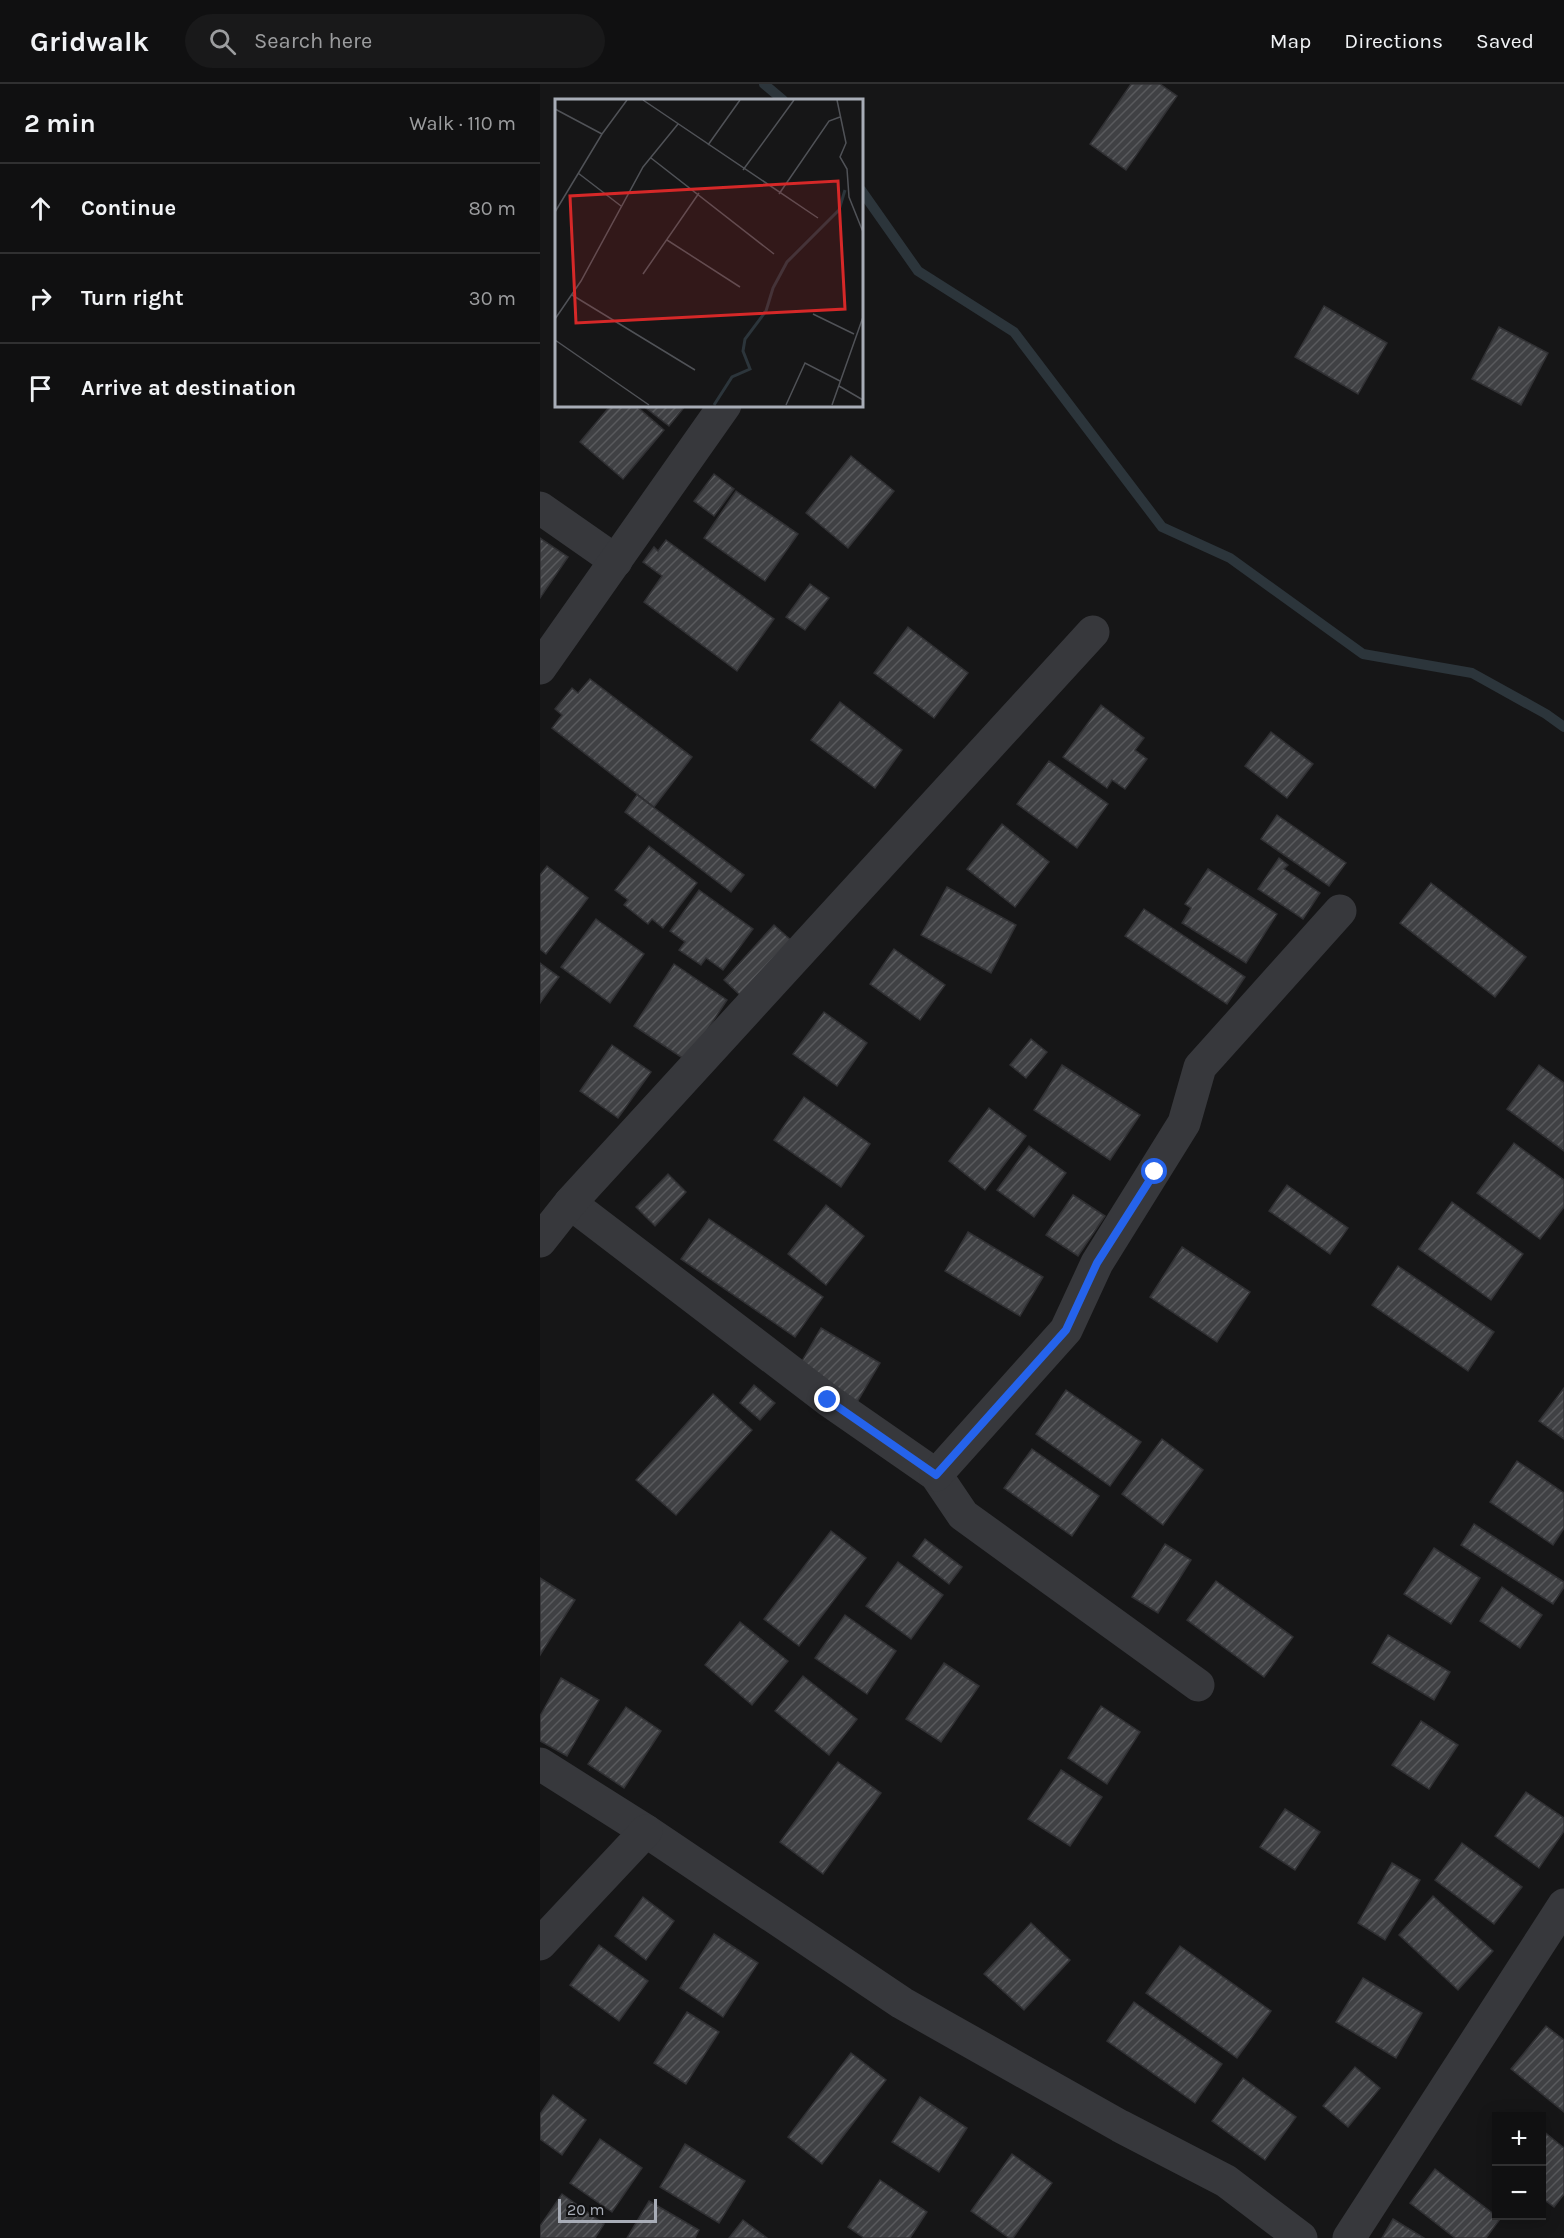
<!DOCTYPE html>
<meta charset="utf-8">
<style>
body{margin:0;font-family:Karla,sans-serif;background:#19191a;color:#f1f3f6}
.controls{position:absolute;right:18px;bottom:18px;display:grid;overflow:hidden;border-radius:0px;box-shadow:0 3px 15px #0003}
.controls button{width:54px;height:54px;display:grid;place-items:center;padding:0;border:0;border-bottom:2px solid #303031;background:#101011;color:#f1f3f6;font:30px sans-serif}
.scale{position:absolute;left:18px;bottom:15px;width:99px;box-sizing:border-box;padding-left:6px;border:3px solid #a8adb7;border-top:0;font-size:16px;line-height:21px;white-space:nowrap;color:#a8adb7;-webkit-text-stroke:4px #111112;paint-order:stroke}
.stop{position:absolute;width:18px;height:18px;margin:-14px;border:4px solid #2563eb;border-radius:50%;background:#fff}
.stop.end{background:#2563eb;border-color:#fff;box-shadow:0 2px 6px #0008}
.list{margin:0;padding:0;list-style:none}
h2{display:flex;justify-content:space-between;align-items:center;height:78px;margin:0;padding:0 24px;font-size:26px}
h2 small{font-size:20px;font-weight:400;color:#9c9d9f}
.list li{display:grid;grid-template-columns:39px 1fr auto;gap:18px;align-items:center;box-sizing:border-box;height:90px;padding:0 24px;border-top:2px solid #303031}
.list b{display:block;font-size:22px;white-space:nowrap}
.list em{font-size:20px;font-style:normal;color:#9c9d9f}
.icon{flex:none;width:33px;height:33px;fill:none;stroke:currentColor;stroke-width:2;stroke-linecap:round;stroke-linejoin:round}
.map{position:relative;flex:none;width:1024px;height:2154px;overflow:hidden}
header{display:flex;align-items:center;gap:36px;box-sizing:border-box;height:84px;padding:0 30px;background:#101011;border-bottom:2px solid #303031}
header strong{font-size:28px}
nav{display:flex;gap:33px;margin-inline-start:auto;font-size:21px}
.search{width:420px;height:54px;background:#19191a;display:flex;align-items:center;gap:15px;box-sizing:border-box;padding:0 21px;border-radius:33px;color:#9c9d9f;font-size:22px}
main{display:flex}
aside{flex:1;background:#101011}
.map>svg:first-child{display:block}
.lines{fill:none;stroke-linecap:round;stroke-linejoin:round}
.stream{stroke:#2c353b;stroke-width:10}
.building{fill:url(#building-hatch);stroke:#303033;stroke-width:1.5}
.street{stroke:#37383c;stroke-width:33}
.route{stroke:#2563eb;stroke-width:8}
.inset-river{fill:none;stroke:#2c353b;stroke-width:3}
.inset-road{fill:none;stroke:#505257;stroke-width:1.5}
.view{fill:#d62828;fill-opacity:0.15;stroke:#d62828;stroke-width:3}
.inset-edge{fill:none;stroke:#a8adb7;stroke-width:3}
</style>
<header>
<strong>Gridwalk</strong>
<div class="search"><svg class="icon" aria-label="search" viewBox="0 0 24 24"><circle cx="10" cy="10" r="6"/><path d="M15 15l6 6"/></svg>Search here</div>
<nav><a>Map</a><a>Directions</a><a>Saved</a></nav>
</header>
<main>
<aside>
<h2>2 min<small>Walk · 110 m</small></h2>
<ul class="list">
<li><svg class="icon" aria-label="ahead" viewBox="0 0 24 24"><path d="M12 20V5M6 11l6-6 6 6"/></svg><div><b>Continue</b></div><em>80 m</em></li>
<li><svg class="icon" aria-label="right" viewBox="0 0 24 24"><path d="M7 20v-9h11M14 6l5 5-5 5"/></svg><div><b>Turn right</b></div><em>30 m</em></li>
<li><svg class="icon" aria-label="arrive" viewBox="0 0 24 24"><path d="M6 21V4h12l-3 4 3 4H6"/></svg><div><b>Arrive at destination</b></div></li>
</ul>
</aside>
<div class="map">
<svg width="1024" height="2154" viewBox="0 0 1024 2154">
<defs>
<pattern id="building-hatch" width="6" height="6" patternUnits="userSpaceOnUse" patternTransform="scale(1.5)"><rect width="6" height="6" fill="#404144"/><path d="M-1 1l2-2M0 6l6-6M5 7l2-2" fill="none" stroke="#595a5d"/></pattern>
</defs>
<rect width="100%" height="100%" fill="#161617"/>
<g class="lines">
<!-- stream -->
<g class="stream">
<path d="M224,0L243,16"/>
<path d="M321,106L378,187L474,248L622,443L690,474L823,570L932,589L1006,630L1024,643"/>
</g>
</g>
<!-- building -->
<g class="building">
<path d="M591,0H620L637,12L586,86L550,60Z"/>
<path d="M784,222L847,259L818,310L755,273Z"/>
<path d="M959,243L1008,269L981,321L932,295Z"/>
<path d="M71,321H95L124,346L83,395L40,358Z"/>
<path d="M102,321H146L129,342Z"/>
<path d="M311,372L354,407L308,464L266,429Z"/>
<path d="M174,390L194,405L174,432L154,417Z"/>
<path d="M196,407L258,450L225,497L164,454Z"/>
<path d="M0,454L28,473L0,514Z"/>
<path d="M126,456L234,535L197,587L104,518L122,492L103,478L114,463L118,467Z"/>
<path d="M270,500L289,514L265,546L246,533Z"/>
<path d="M368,543L428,589L394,634L334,589Z"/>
<path d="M50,595L152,673L114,723L12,644L22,631L15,625L32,604L38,609Z"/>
<path d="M300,618L362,666L335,704L271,656Z"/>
<path d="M561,621L604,654L595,666L607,675L585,705L572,696L567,704L523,673Z"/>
<path d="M731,648L773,680L747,714L705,682Z"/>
<path d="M509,677L568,720L537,764L477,720Z"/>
<path d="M97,711L204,791L191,808L85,728Z"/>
<path d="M737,731L806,779L789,802L721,755Z"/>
<path d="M462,740L509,778L475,823L427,785Z"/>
<path d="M109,762L157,799L123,844L112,835L108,840L84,821L88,816L75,806Z"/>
<path d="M739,774L748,781L744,785L780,809L763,835L718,805Z"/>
<path d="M7,782L48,814L6,870L0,865V791Z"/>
<path d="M668,785L737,830L706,879L642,839L651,824L645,820Z"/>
<path d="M891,799L986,873L955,913L860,839Z"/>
<path d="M407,803L476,841L451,889L381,851Z"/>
<path d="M159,806L213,845L183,886L166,874L161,881L139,866L145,858L130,847Z"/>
<path d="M604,825L705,893L687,920L585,852Z"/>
<path d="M56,835L104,870L70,919L21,883Z"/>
<path d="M234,841L252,857L201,912L184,896Z"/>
<path d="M354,865L405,901L380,936L330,900Z"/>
<path d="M0,879L19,893L0,919Z"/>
<path d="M134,880L187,916L147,977L94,942Z"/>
<path d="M284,928L327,959L297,1002L253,970Z"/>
<path d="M491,955L507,968L486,994L470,981Z"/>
<path d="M72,961L111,988L78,1034L40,1007Z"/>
<path d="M522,981L600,1031L570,1076L494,1026Z"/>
<path d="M999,981L1024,999V1067L967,1025Z"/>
<path d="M264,1013L330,1060L301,1103L234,1056Z"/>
<path d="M449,1024L486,1052L445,1106L409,1077Z"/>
<path d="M974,1059L1024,1096V1123L1000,1155L937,1109Z"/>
<path d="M489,1062L526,1089L494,1133L457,1106Z"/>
<path d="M128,1090L146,1108L115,1142L96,1123Z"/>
<path d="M747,1101L808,1144L790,1170L729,1127Z"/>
<path d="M533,1111L565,1132L538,1172L506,1151Z"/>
<path d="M912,1118L983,1170L951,1216L879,1165Z"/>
<path d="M286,1121L324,1152L286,1201L248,1170Z"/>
<path d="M169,1135L283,1213L255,1253L141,1175Z"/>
<path d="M428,1148L503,1193L480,1232L405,1187Z"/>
<path d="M642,1163L710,1208L677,1258L610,1213Z"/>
<path d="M858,1182L954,1248L928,1287L832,1221Z"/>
<path d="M281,1244L340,1279L316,1320L258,1284Z"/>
<path d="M214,1301L235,1319L220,1336L200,1319Z"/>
<path d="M1024,1304V1355L999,1337Z"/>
<path d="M526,1306L601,1358L570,1402L496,1350Z"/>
<path d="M173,1310L212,1346L136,1431L96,1396Z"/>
<path d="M622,1355L663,1386L623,1441L582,1410Z"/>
<path d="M492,1365L559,1412L532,1452L464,1404Z"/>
<path d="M977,1377L1024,1409V1444L1013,1461L950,1418Z"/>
<path d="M934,1440L1024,1498V1503L1013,1520L921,1461Z"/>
<path d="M291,1447L326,1474L259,1562L224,1535Z"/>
<path d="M385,1455L422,1483L409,1500L373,1472Z"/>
<path d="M625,1460L651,1476L618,1529L592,1513Z"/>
<path d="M894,1464L940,1494L911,1540L864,1510Z"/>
<path d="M358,1478L403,1511L371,1555L326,1522Z"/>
<path d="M0,1494L35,1516L0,1571Z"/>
<path d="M676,1497L753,1553L724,1593L647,1536Z"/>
<path d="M962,1503L1002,1531L980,1564L940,1537Z"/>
<path d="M305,1531L356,1567L327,1610L275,1574Z"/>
<path d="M200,1538L248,1577L212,1621L165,1581Z"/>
<path d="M848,1551L910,1588L894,1616L832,1579Z"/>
<path d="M404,1579L439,1602L401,1658L366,1635Z"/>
<path d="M263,1592L317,1635L289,1671L235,1627Z"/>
<path d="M21,1594L59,1616L27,1672L0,1657V1632Z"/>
<path d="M561,1622L600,1648L567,1700L528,1674Z"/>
<path d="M86,1623L121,1647L84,1704L48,1680Z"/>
<path d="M881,1637L918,1661L889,1705L852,1681Z"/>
<path d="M298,1678L341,1709L283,1790L240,1758Z"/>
<path d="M521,1686L562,1713L530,1762L488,1735Z"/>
<path d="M986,1708L1024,1734V1747L999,1784L955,1752Z"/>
<path d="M745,1725L780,1748L755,1786L720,1763Z"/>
<path d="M922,1759L982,1803L954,1840L895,1796Z"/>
<path d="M852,1779L880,1796L845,1856L818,1839Z"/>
<path d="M893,1812L953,1867L918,1906L859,1851Z"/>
<path d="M103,1813L134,1837L106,1876L75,1852Z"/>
<path d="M491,1839L530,1876L484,1926L444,1890Z"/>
<path d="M174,1850L218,1879L183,1933L140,1904Z"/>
<path d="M59,1861L108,1897L79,1937L30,1901Z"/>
<path d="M640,1862L731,1927L697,1974L606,1909Z"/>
<path d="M823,1894L882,1929L856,1974L796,1938Z"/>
<path d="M594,1918L682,1980L655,2019L567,1957Z"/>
<path d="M147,1928L179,1948L146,2000L114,1979Z"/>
<path d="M1006,1942L1024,1956V2028L971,1985Z"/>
<path d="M311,1969L346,1996L282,2080L248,2053Z"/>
<path d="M815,1983L840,2004L808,2043L783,2022Z"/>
<path d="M703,1994L756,2033L725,2076L672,2037Z"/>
<path d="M13,2011L46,2036L22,2071L0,2055V2030Z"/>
<path d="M380,2013L427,2044L399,2088L352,2058Z"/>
<path d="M1002,2046L1024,2064V2110L1014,2123L1002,2114Z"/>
<path d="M60,2055L102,2084L72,2128L30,2099Z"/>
<path d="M145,2060L205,2097L179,2139L120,2103Z"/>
<path d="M472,2070L512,2099L473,2154H469L431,2127Z"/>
<path d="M895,2085L960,2135L946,2154H915L870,2119Z"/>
<path d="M340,2096L387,2128L370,2154H324L308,2143Z"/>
<path d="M22,2110L64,2140L55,2154H0V2142Z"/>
<path d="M109,2117L159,2146L155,2154H87Z"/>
<path d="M853,2135L884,2154H842Z"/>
<path d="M203,2136L227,2154H189Z"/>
</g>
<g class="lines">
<!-- street -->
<g class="street">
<path d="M0,424L76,477"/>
<path d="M0,584L185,321"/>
<path d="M30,1119L288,1316L396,1391L423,1431L658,1601"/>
<path d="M0,1157L30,1119L553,548"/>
<path d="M396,1391L526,1246L557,1179L644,1039L660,983L800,827"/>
<path d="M0,1680L106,1747L362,1919L580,2042L686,2097L761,2154"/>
<path d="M0,1860L106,1747"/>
<path d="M809,2154L1024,1821"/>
</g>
</g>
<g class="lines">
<!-- route -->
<path class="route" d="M288,1316L396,1391L526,1246L557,1179L615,1088"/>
</g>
<!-- overview -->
<g transform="translate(15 15)">
<rect width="308" height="308" fill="#161617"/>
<path class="inset-river" d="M159,306L177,278L195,270L188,252L190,240L211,212L218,189L232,163L284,111L290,91"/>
<path class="inset-road" d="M88,1L263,119M282,1L291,44L285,58L292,70L294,98L308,133M0,10L47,35M153,46L185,1M96,59L219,155M188,71L239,1M23,74L66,107M224,95L274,22L285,18M0,113L47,35L72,1M112,141L185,188M88,175L144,94M17,196L140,271M258,215L299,235M0,220L26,182L88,68L123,25M0,241L94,306M284,287L308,301M231,306L250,264L285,282M277,306L308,218"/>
<path class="view" d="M283,82L290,210L21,224L15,97Z"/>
<rect width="308" height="308" class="inset-edge"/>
</g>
</svg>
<div class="controls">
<button>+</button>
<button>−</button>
</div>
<div class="scale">20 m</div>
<div class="stop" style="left:615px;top:1088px"></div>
<div class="stop end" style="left:288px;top:1316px"></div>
</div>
</main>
